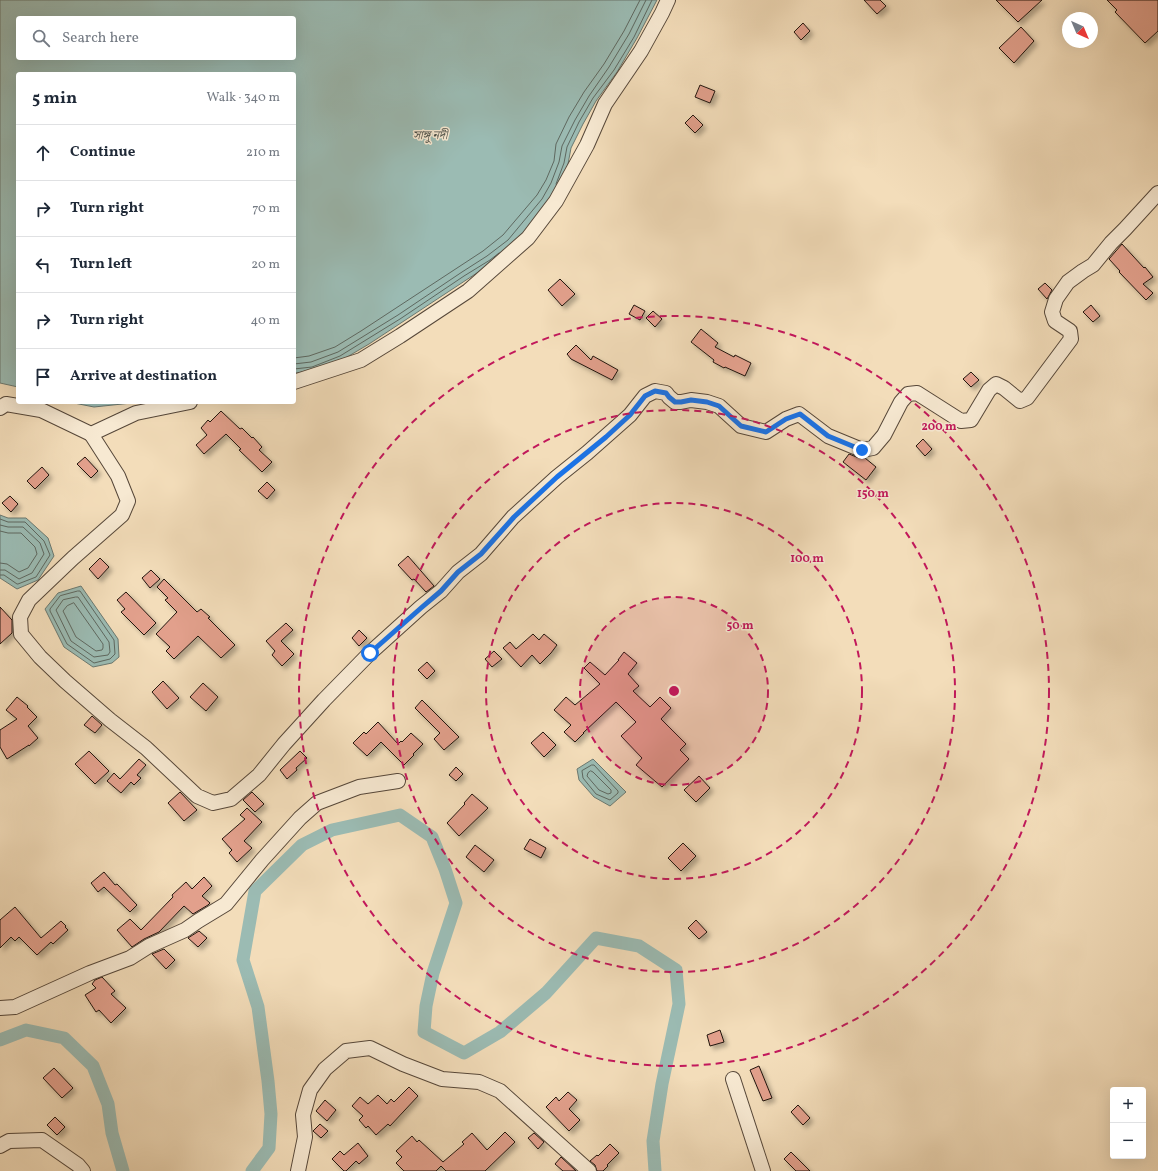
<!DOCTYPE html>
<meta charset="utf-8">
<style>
body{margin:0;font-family:Vollkorn,"Noto Serif Bengali",serif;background:#f6f6f7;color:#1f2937}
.controls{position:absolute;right:12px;bottom:12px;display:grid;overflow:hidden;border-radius:4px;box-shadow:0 4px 16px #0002}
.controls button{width:36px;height:36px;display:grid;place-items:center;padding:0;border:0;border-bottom:1px solid #e0e1e3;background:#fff;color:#1f2937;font:20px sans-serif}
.compass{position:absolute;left:1062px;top:12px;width:36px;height:36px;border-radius:50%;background:#fff;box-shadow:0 4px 16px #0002;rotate:136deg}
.stop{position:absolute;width:12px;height:12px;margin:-9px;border:3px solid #1a73e8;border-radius:50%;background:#fff}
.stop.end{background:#1a73e8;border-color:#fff;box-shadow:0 1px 4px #0008}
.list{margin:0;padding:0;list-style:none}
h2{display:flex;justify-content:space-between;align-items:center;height:52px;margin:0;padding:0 16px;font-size:17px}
h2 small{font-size:13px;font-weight:400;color:#747a83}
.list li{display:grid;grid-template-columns:26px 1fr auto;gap:12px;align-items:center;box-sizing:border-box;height:56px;padding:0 16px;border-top:1px solid #e0e1e3}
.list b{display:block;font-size:15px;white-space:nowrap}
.list em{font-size:13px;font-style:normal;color:#747a83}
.icon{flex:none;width:22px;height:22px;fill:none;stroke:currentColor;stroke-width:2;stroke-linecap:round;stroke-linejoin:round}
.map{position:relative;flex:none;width:1158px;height:1171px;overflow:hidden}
.search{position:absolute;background:#fff;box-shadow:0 4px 16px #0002;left:16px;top:16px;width:280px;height:44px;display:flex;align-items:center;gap:10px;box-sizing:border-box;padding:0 14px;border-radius:4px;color:#747a83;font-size:15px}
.panel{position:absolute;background:#fff;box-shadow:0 4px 16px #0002;left:16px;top:72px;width:280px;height:332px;border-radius:4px}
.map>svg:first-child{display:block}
.water{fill:#9bbbb3;stroke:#6b7971;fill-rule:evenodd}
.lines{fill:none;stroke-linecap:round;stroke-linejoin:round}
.shore{stroke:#5e6860;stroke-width:1}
.canal{stroke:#9bbbb3;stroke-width:13}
.building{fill:#e2a08c;stroke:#22150e;filter:url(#shadow)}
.minor-casing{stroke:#564739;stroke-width:16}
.minor{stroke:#f7e9d2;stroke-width:14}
.route{stroke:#1a73e8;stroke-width:5}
.ring{fill:none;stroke:#c2185b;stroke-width:2;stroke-dasharray:7 5}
.labels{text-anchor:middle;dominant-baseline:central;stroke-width:3;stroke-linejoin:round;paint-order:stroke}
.water-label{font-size:12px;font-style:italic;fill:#4c4f48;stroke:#f7e9d2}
.centre{fill:#c2185b;stroke:#f7e9d2;stroke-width:2}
.ring-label{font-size:12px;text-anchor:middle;font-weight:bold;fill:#c2185b;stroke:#f7e9d2;stroke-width:3;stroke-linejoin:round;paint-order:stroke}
</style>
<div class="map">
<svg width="1158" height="1171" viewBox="0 0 1158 1171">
<defs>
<filter id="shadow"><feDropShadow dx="3.5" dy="3.5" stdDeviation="2" flood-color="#0004"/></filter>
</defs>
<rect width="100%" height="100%" fill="#f3ddba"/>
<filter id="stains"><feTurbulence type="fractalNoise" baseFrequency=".005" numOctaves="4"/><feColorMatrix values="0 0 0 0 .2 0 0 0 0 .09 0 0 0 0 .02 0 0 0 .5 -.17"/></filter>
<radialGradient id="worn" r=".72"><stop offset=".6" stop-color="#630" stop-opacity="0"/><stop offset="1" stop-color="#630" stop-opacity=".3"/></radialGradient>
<!-- water -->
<g class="water">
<path d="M0,0H657L637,38L617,72L596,101L583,124L571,148L568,164L560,187L524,235L492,263L369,344L342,360L313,371L294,373V74H18V387L0,383ZM18,18H294V58H18Z"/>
<path d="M69,402H141L94,407Z"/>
<path d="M0,515L8,518H26L48,538L54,556L38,580L17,589L0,578Z"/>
<path d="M81,586L118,639L119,657L112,663L93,667L64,647L45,609L58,593Z"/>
<path d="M593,759L626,792L610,806L594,797L579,780L577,769Z"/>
</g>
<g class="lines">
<!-- shore -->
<g class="shore">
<path d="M556,184L564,163L567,147L579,122L593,98L614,70L634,37L652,0"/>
<path d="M294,358L309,356L335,347L361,331L483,251L503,235L537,195L546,180L554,161L556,144L569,117L584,92L604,64L624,31L640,0"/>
<path d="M294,364L311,362L338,352L398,315L462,272L487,256L508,240L542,199L551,183L559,162L562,146L575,120L589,96L609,67L629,34L646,0"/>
<path d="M294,369L312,367L340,356L400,319L464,276L490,260L499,253"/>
<path d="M0,519L8,522H25L44,541L50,555L36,577L18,584H17L4,575H0"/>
<path d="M0,525L8,527H23L40,543L44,554L32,573L19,579L5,570H0"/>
<path d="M0,531L8,533H21L35,547L37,554L28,568L19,572L7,564L0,563"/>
<path d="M78,591H80L114,640L115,654L110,659L94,663L67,644L50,611V609L60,596Z"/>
<path d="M76,597H78L109,642L110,652L108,655L94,657L71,641L56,610L63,600Z"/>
<path d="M74,603L103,644V648L102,650L96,651L76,637L63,611L67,606Z"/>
<path d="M592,765H594L618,791V793L610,800L596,794L583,778L582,771Z"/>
<path d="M591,771L593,772L611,790V793L608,794L599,790L587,776L588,773Z"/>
</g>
<!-- canal -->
<g class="canal">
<path d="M0,1040L26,1030L64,1038L93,1066L108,1104L112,1133L123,1171"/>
<path d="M252,1171L269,1148L271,1114L268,1081L258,1007L243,960L255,891L302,845L332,830L400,815L432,837L445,869L456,903L433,973L426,1006L424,1032L464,1053L500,1032L546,993L596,938L639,946L676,970L679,1004L662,1084L653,1141L655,1171"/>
</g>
</g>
<!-- building -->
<g class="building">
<path d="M864,0H880L886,6L877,14Z"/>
<path d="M996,0H1042L1018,22Z"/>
<path d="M1107,0H1158V31L1145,43L1115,12L1117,10Z"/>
<path d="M803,23L810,31L801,40L794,32Z"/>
<path d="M1021,27L1034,41L1014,63L999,48Z"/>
<path d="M700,85L715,91L710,103L695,97Z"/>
<path d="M693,115L703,125L695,133L685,123Z"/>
<path d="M1122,244L1144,268L1145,267L1153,277L1143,284L1153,293L1146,300L1119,272L1120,271L1109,259Z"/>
<path d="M560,279L575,294L562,306L548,290Z"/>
<path d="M1045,283L1052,290L1047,299L1038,289Z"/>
<path d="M634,305L645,311L640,320L629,314Z"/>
<path d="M1091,305L1100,316L1093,322L1083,312Z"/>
<path d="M653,311L662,319L655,327L646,318Z"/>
<path d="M701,329L718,343L715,347L734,357L735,355L751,363L745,376L725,367L724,368L713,362L714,360L691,342Z"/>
<path d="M576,345L591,360L593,356L618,370L612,380L571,359L567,354Z"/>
<path d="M971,372L979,380L971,387L963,379Z"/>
<path d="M221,411L240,429L242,428L252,438L253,437L262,447L259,450L272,462L262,472L239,450L241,449L226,434L204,454L196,445L207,435L201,428L208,420L210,422Z"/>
<path d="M923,439L932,449L925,456L916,446Z"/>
<path d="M849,454L859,458H865L876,467L866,480L843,462Z"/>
<path d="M85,457L98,471L91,478L77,464Z"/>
<path d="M42,467L49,475L35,489L27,481Z"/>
<path d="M267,482L275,490L267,499L258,491Z"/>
<path d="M10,496L18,504L11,512L2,503Z"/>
<path d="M408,556L434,586L426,592L414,579L412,580L398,565Z"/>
<path d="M100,558L109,567L98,579L89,569Z"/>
<path d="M151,570L160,579L150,588L142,578Z"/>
<path d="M164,579L197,612L201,609L210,617L208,618L235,645L221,658L198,636L174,659L166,651L170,647L156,634L177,612L165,600L168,598L157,587Z"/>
<path d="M126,592L156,623L144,635L121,612L125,609L117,600Z"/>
<path d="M0,607L12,620V633L0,644Z"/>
<path d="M286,623L293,630L281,641L294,654L282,666L272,655L275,651L266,641Z"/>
<path d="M359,630L367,638L359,646L352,638Z"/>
<path d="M533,634L539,640L544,634L557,645L551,653L540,664L532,655L521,667L503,648L510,642L516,649Z"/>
<path d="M494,651L502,659L492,667L485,659Z"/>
<path d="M624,652L637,663L628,674L639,686L633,691L650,707L660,697L671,708L661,719L686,744L680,750L689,759L662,787L636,765L642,758L621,736L636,722L616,702L583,733H584L575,742L564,732L571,725L554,710L566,697L575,705L600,684L584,668L590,662L605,675L619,660H618Z"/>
<path d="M427,662L435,671L427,679L418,670Z"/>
<path d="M163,681L179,698L167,709L152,692Z"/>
<path d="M203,683L218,697L206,711L190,697Z"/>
<path d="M17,697L28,706L27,707L37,717L28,726L38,738L29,746V745L7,759L0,747V730L17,719L6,710Z"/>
<path d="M422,700L459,737L444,750L434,739L440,733L415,708Z"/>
<path d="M92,716L102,725L95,733L84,725Z"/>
<path d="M378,722L398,744L401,741L402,742L411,733L423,744L413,754L414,755L404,765L381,742L367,756L353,743L364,732L366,734Z"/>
<path d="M543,732L556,745L544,757L531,743Z"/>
<path d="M89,751L109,771L95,784L75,764Z"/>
<path d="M300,751L307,758L296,768L297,770L287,779L280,770Z"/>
<path d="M139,759L146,765L137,775L141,778L134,785L131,782L121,793L107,781L114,773L120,779Z"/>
<path d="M456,767L463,774L456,781L449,775Z"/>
<path d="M699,776L710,788L696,802L684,790Z"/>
<path d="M180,792L197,810L184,821L168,803Z"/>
<path d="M252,792L264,804L255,812L243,800Z"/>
<path d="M472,794L488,808L459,836L447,823L465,804L464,803Z"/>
<path d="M247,808L262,822L244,841L252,848L237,862L229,853L232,850L222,839L245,819L240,815Z"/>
<path d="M530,839L546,848L541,858L524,849Z"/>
<path d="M683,843L696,856L681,871L668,858Z"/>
<path d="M475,845L494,860L484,872L466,857Z"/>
<path d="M104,872L115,885L117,884L137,905L130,912L104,887L98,892L91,883Z"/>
<path d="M204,877L212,886L202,896L210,903L208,905L193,914L184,906L159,932L144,939L132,947L117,930L130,919L141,930L173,897L172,895L186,882L192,889Z"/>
<path d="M15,907L41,938L61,921L66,926L65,927L68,930L53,944L51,942L37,955L19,937L15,941L11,937L0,948V920Z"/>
<path d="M696,920L707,932L699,939L688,928Z"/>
<path d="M199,931L207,938L198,947L188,938Z"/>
<path d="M164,949L175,960L166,969L152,954Z"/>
<path d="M102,977L115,991L111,994L126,1008L111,1023L99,1010L96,1012L85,995L96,988L92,984L95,980Z"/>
<path d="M720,1030L724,1042L710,1046L707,1035Z"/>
<path d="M759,1066L772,1098L763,1101L750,1070Z"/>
<path d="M54,1068L73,1088L62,1098L43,1078Z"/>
<path d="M409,1087L418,1096L390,1126L388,1124L376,1135L368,1126L366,1128L359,1120L363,1116L352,1106L360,1097L368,1104L378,1095L387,1104L391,1099L394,1102Z"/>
<path d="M568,1092L577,1100L569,1109L580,1120L569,1131L546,1107L556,1097L559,1101Z"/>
<path d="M325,1100L336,1110L327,1121L316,1111Z"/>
<path d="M798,1105L810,1118L803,1125L791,1112Z"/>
<path d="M55,1117L65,1127L57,1135L47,1125Z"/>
<path d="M320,1124L328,1131L321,1138L313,1131Z"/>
<path d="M505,1132L515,1142L485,1171H446L441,1166L436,1171H404L396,1163L402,1157L396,1151L412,1136L417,1142L419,1140L443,1162L464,1144L462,1142L472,1133L487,1150Z"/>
<path d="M534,1133L544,1142L538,1149L528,1138Z"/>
<path d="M358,1143L368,1156L359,1164L356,1161L346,1171H344L332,1159L340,1151L344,1155Z"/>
<path d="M610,1144L619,1153L607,1165L608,1166L603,1171H597L595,1165L590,1161L597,1155L598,1156Z"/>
<path d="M791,1152L810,1171H796L784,1159Z"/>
<path d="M561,1157L576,1171H563L555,1164Z"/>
</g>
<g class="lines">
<defs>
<g id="minor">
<path d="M294,382L361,360L400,336L468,291L528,238L556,201L587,145L605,104L641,51L662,13L668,0"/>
<path d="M0,408L6,404L41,410L91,434L136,413L190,402"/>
<path d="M91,434L118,476L128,501L122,515L73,558L29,600L20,617L21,634L40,657L65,681L110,720L146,748L197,796L213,803L231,799L259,775L284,744L324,700L370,653L421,607L441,591L458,572L481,554L513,517L557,477L587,453L630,415L645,396L655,391L666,393L669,397L675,402H681L691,400L707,402L719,406L741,426L766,432L786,419L799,414L828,436L862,450L873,448L884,435L901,402L908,394L917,393L961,421L971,420L989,390L996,384L1004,388L1020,401L1027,398L1071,339L1070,331L1055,321L1052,312L1056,299L1068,282L1083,271L1093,265L1111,243L1125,229L1158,193"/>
<path d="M0,1008L15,1007L90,973L130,958L149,946L185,930L198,921L226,904L262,860L300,818L317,803L359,787L398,781"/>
<path d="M733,1079L763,1171"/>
<path d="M0,1146L9,1141L42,1140L78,1165L83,1171"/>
<path d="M298,1171L305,1137L303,1115L310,1090L325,1069L346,1051L370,1048L403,1064L442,1079L479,1082L500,1091L589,1171"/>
</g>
</defs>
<!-- minor casing -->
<use href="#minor" class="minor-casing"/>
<!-- minor -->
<use href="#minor" class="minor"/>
</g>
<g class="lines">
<!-- route -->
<path class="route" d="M370,653L421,608L441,591L458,572L481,554L514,517L557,477L606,437L630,415L645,396L655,391L666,393L669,397L675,402H681L691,400L707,402L719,406L741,426L766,432L786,419L800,414L828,436L862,450"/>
</g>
<!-- distance rings -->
<circle cx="674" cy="691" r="94" fill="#c2185b" fill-opacity=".12"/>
<g class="ring">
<circle cx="674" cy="691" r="94"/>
<circle cx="674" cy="691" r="188"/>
<circle cx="674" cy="691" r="281"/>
<circle cx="674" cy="691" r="375"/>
</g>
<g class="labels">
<!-- water labels -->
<g class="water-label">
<text x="430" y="136">সাঙ্গু নদী</text>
</g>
</g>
<circle cx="674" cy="691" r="6" class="centre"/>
<g class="ring-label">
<text x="939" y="430">200 m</text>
<text x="873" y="497">150 m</text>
<text x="807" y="562">100 m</text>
<text x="740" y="629">50 m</text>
</g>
<rect width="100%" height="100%" filter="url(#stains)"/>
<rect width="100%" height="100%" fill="url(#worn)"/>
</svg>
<div class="controls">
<button>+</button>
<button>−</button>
</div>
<svg class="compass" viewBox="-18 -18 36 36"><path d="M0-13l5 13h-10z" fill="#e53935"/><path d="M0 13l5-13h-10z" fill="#747a83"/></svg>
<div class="stop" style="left:370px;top:653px"></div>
<div class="stop end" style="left:862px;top:450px"></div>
<div class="search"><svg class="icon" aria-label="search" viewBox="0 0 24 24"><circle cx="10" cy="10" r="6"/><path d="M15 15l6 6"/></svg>Search here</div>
<section class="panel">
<h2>5 min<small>Walk · 340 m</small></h2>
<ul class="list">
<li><svg class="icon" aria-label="ahead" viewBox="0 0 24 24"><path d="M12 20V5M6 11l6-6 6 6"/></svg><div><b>Continue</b></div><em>210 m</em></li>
<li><svg class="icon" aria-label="right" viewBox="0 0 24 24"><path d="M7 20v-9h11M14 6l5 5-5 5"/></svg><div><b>Turn right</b></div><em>70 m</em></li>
<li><svg class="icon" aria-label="left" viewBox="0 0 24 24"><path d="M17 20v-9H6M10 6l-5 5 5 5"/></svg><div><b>Turn left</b></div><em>20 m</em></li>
<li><svg class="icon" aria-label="right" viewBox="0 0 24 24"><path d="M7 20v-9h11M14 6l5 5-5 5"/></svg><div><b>Turn right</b></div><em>40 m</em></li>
<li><svg class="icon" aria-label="arrive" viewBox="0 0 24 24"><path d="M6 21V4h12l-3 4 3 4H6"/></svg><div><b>Arrive at destination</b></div></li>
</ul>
</section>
</div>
